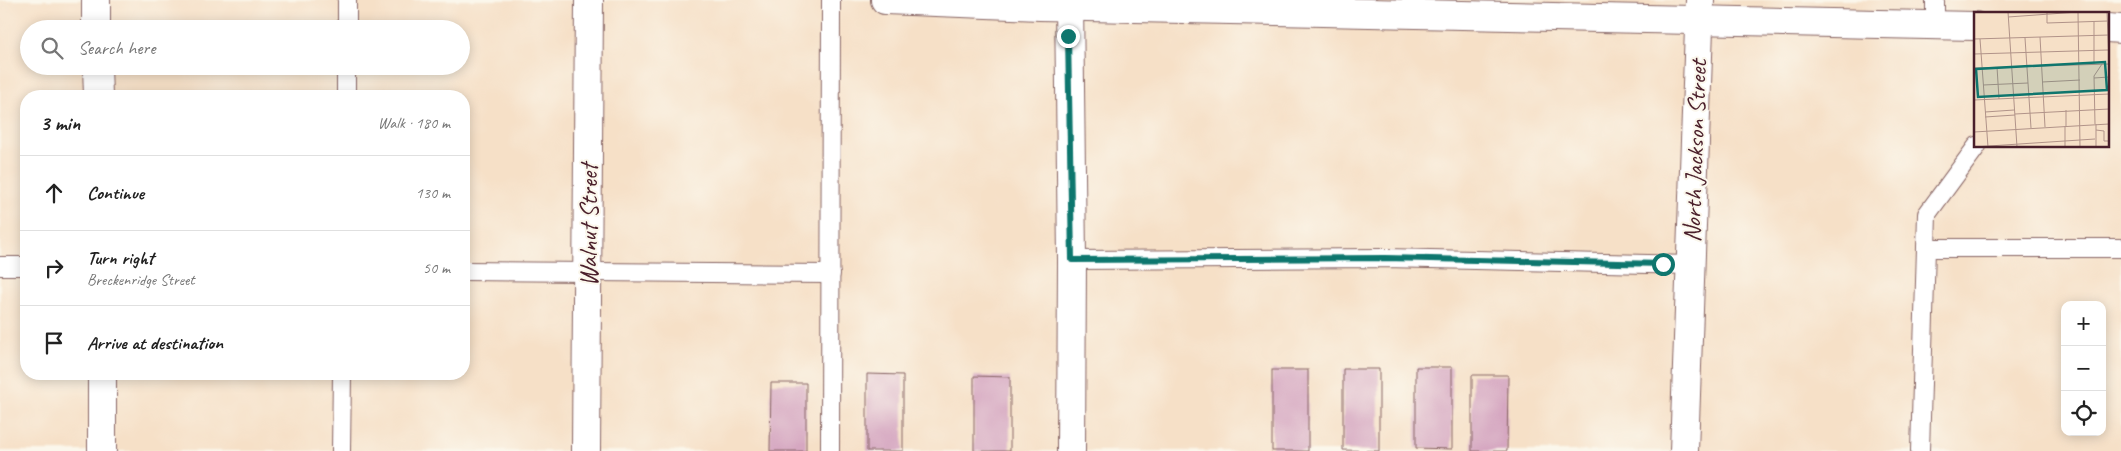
<!DOCTYPE html>
<meta charset="utf-8">
<style>
body{margin:0;font-family:Caveat,sans-serif;background:#f6f6f6;color:#222}
.controls{position:absolute;right:15px;bottom:15px;display:grid;overflow:hidden;border-radius:10px;box-shadow:0 2px 12px #0003}
.controls button{width:45px;height:45px;display:grid;place-items:center;padding:0;border:0;border-bottom:1px solid #e0e0e0;background:#fff;color:#222;font:25px sans-serif}
.stop{position:absolute;width:15px;height:15px;margin:-11px;border:4px solid #0f766e;border-radius:50%;background:#fff}
.stop.end{background:#0f766e;border-color:#fff;box-shadow:0 1px 5px #0008}
.list{margin:0;padding:0;list-style:none}
h2{display:flex;justify-content:space-between;align-items:center;height:65px;margin:0;padding:0 20px;font-size:21px}
h2 small{font-size:16px;font-weight:400;color:#767676}
.list li{display:grid;grid-template-columns:32px 1fr auto;gap:15px;align-items:center;box-sizing:border-box;height:75px;padding:0 20px;border-top:1px solid #e0e0e0}
.list b{display:block;font-size:19px;white-space:nowrap}
.list p{margin:0;font-size:16px;white-space:nowrap;color:#767676}
.list em{font-size:16px;font-style:normal;color:#767676}
.icon{flex:none;width:28px;height:28px;fill:none;stroke:currentColor;stroke-width:2;stroke-linecap:round;stroke-linejoin:round}
.map{position:relative;flex:none;width:2121px;height:451px;overflow:hidden}
.search{position:absolute;background:#fff;box-shadow:0 2px 12px #0003;left:20px;top:20px;width:450px;height:55px;display:flex;align-items:center;gap:12px;box-sizing:border-box;padding:0 18px;border-radius:28px;color:#767676;font-size:19px}
.panel{position:absolute;background:#fff;box-shadow:0 2px 12px #0003;left:20px;top:90px;width:450px;height:290px;border-radius:20px}
.map>svg:first-child{display:block}
.building{fill:#d6a7c1}
.lines{fill:none;stroke-linecap:round;stroke-linejoin:round}
.service-casing{stroke:#866362;stroke-width:20}
.minor-casing{stroke:#866362;stroke-width:30}
.service{stroke:#fff;stroke-width:18}
.minor{stroke:#fff;stroke-width:28}
.route{stroke:#0f766e;stroke-width:6}
.labels{text-anchor:middle;dominant-baseline:central;stroke-width:4;stroke-linejoin:round;paint-order:stroke}
.street-label{font-size:25px;fill:#4a1f2b;stroke:#fbf7ec}
.inset-road{fill:none;stroke:#b19389;stroke-width:1}
.view{fill:#0f766e;fill-opacity:0.15;stroke:#0f766e;stroke-width:2.5}
.inset-edge{fill:none;stroke:#4a1f2b;stroke-width:2.5}
</style>
<div class="map">
<svg width="2121" height="451" viewBox="0 0 2121 451">
<rect width="100%" height="100%" fill="#fbf7ec"/>
<filter id="ink" filterUnits="userSpaceOnUse"><feTurbulence type="fractalNoise" baseFrequency=".02" numOctaves="2"/><feDisplacementMap in="SourceGraphic" scale="10" xChannelSelector="R" yChannelSelector="G"/><feConvolveMatrix kernelMatrix="1 2 1 2 8 2 1 2 1" color-interpolation-filters="sRGB"/></filter>
<filter id="wash" filterUnits="userSpaceOnUse"><feTurbulence type="fractalNoise" baseFrequency=".0096" numOctaves="4" result="noise"/><feDisplacementMap in="SourceGraphic" scale="20" xChannelSelector="R" yChannelSelector="G"/><feGaussianBlur stdDeviation="1.12" result="paint"/><feColorMatrix in="noise" values="0 0 0 0 0 0 0 0 0 0 0 0 0 0 0 0 0 1.4 0 .05"/><feComposite in="paint" operator="in"/></filter>
<g filter="url(#wash)">
<rect width="100%" height="100%" fill="#f6e0c7"/>
<g id="blocks">
<!-- building -->
<g class="building">
<path d="M1416,367H1452V449L1416,448Z"/>
<path d="M1343,369H1379V451L1343,450Z"/>
<rect x="1272" y="370" width="36" height="81"/>
<path d="M867,374L903,375V451H867Z"/>
<path d="M1472,375H1508L1507,451H1472Z"/>
<path d="M974,376L1010,377V451H974Z"/>
<path d="M771,383H806V451H770Z"/>
</g>
</g>
</g>
<g filter="url(#ink)">
<use href="#blocks" fill-opacity="0" stroke="#866362" stroke-width="1"/>
<g class="lines">
<defs>
<g id="service">
<path d="M1935,24V0"/>
<path d="M347,29V0"/>
<path d="M346,96V66"/>
<path d="M1926,248H2121"/>
<path d="M1072,260L1385,258L1691,265"/>
<path d="M0,266H26"/>
<path d="M464,271L831,274"/>
<path d="M341,451L342,374"/>
<path d="M830,451L831,0"/>
<path d="M1920,451L1927,214L1977,146"/>
</g>
<g id="minor">
<path d="M885,0L1040,6L1975,26"/>
<path d="M1069,0L1072,260L1071,451"/>
<path d="M2107,28L2121,29"/>
<path d="M96,29V0"/>
<path d="M97,66L98,96"/>
<path d="M102,451V374"/>
<path d="M586,451L589,0"/>
<path d="M1684,451L1700,0"/>
</g>
</defs>
<!-- service casing -->
<use href="#service" class="service-casing"/>
<!-- minor casing -->
<use href="#minor" class="minor-casing"/>
<!-- service -->
<use href="#service" class="service"/>
<!-- minor -->
<use href="#minor" class="minor"/>
</g>
</g>
<g class="lines" filter="url(#ink)">
<!-- route -->
<path class="route" d="M1068,36L1072,260L1385,258L1663,264"/>
</g>
<g class="labels">
<!-- street labels -->
<g class="street-label">
<text transform="translate(1695 151) rotate(-88)">North Jackson Street</text>
<text transform="translate(589 225) rotate(-90)">Walnut Street</text>
</g>
</g>
<!-- overview -->
<g transform="translate(1974 12)">
<rect width="135" height="135" fill="#f6e0c7"/>
<path class="inset-road" d="M34,0L43,135M104,0L106,135M133,0L135,49M73,1V11L134,9M34,5L104,0M120,9V52M66,25L71,115M51,26L57,116M0,27L135,23M6,27L14,135M0,42L134,38M23,55L25,87M0,56L135,52M120,66L135,65M68,70L106,68M9,73L54,71M0,88L135,82M92,98V114M11,100L40,98M41,102L135,97M11,105L41,103M121,112L120,64L128,52M91,114V135M122,118L130,119V129H135M0,120L135,112M0,135L121,127M122,135V112"/>
<path class="view" d="M131,50L133,78L4,85L2,57Z"/>
<rect width="135" height="135" class="inset-edge"/>
</g>
</svg>
<div class="controls">
<button>+</button>
<button>−</button>
<button><svg class="icon" aria-label="locate" viewBox="0 0 24 24"><circle cx="12" cy="12" r="6"/><path d="M12 2v4M12 18v4M2 12h4M18 12h4"/></svg></button>
</div>
<div class="stop" style="left:1663px;top:264px"></div>
<div class="stop end" style="left:1068px;top:36px"></div>
<div class="search"><svg class="icon" aria-label="search" viewBox="0 0 24 24"><circle cx="10" cy="10" r="6"/><path d="M15 15l6 6"/></svg>Search here</div>
<section class="panel">
<h2>3 min<small>Walk · 180 m</small></h2>
<ul class="list">
<li><svg class="icon" aria-label="ahead" viewBox="0 0 24 24"><path d="M12 20V5M6 11l6-6 6 6"/></svg><div><b>Continue</b></div><em>130 m</em></li>
<li><svg class="icon" aria-label="right" viewBox="0 0 24 24"><path d="M7 20v-9h11M14 6l5 5-5 5"/></svg><div><b>Turn right</b><p>Breckenridge Street</p></div><em>50 m</em></li>
<li><svg class="icon" aria-label="arrive" viewBox="0 0 24 24"><path d="M6 21V4h12l-3 4 3 4H6"/></svg><div><b>Arrive at destination</b></div></li>
</ul>
</section>
</div>
